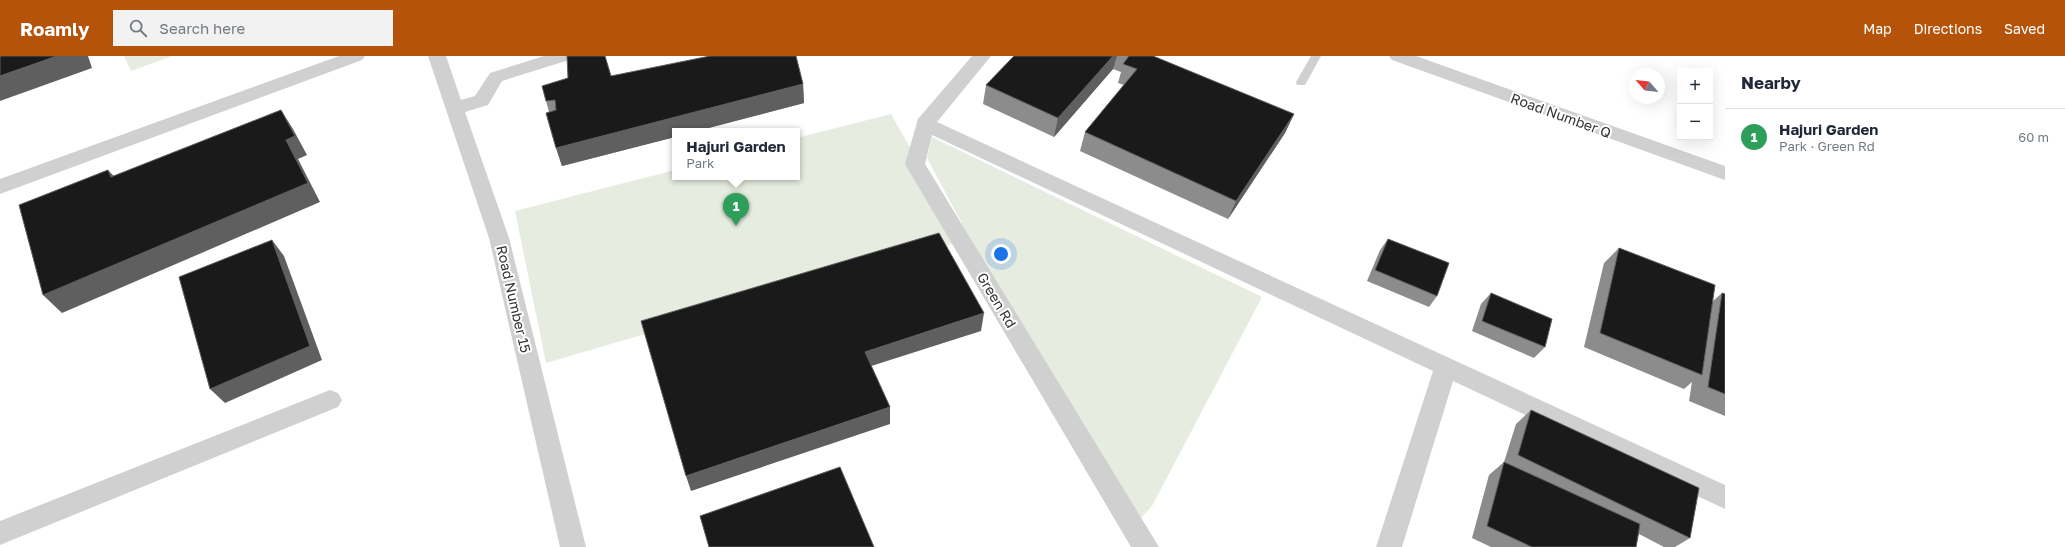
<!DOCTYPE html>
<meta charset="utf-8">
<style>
body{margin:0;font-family:"Golos Text",sans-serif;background:#f2f2f3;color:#1f2937}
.controls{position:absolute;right:12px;top:12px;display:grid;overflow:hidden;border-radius:0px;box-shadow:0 4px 16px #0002}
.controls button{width:36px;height:36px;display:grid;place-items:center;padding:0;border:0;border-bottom:1px solid #e0e1e3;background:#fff;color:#1f2937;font:20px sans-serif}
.compass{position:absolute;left:1629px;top:12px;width:36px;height:36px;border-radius:50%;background:#fff;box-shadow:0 4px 16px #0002;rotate:297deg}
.you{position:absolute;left:1001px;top:198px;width:14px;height:14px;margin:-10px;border:3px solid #fff;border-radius:50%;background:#1a73e8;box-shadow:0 0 0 6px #1a73e833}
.badge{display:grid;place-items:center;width:26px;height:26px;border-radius:50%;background:#b45309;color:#fff;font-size:13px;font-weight:700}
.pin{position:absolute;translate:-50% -33px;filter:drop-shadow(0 1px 2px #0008)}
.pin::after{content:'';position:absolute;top:21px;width:14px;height:12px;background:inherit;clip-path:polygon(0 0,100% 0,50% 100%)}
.popup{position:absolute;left:672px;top:72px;width:128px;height:52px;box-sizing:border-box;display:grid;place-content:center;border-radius:0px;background:#fff;filter:drop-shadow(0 1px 3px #0005);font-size:13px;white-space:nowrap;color:#747a83}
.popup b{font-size:15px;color:#1f2937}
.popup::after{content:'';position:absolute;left:50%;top:100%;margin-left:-8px;border:8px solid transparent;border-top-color:#fff}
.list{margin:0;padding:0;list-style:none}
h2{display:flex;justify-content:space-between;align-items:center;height:52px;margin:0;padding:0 16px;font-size:17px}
h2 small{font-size:13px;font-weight:400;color:#747a83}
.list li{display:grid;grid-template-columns:26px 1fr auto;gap:12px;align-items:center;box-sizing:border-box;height:56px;padding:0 16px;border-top:1px solid #e0e1e3}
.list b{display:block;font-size:15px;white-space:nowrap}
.list p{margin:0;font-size:13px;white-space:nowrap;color:#747a83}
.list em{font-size:13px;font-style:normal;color:#747a83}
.icon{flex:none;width:22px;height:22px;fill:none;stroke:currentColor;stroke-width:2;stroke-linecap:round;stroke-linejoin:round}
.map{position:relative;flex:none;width:1725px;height:491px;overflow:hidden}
header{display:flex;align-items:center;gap:24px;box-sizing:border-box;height:56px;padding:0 20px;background:#b45309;color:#fff}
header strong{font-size:19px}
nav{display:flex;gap:22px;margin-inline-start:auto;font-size:14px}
.search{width:280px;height:36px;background:#f2f2f3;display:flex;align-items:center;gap:10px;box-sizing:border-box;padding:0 14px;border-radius:0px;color:#747a83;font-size:15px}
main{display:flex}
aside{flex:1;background:#fff}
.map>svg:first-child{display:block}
.green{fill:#e6ecdf}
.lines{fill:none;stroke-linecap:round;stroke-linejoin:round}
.service{fill:#d0d0d0;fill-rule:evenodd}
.minor{fill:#d0d0d0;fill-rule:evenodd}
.wall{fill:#8c8c8c}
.shaded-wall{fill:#5f5f5f}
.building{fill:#1a1a1a;stroke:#5f5f5f}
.labels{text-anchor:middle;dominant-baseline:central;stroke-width:4;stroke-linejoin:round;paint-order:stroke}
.street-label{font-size:14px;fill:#333;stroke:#fff}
</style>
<header>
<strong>Roamly</strong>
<div class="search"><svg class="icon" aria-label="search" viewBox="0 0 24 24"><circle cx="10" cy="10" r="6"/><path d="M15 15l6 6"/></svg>Search here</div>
<nav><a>Map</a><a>Directions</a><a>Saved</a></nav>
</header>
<main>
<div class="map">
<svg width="1725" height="491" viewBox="0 0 1725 491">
<rect width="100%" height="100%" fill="#fff"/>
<!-- green -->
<g class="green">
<path d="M124,0H172L131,15Z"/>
<path d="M891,58L963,185L546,307L515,155L675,114V121H797V82Z"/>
<path d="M932,81L1262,241L1152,450L1139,464L967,177L927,102Z"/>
</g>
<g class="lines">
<!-- service -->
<path class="service" d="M1311,0H1321L1305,29H1297L1296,26Z"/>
<!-- minor -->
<g class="minor">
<path d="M339,0H365L362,4L0,138V123Z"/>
<path d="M428,0H446L461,44L475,40L490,17L544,0H572L569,4L502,25L488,49L465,56L509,182L586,491H560L489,182Z"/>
<path d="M972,0H991L937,66L1725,429V453L1453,325L1402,491H1376L1433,315L932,79L925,108L1159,491H1131L905,108L918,63Z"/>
<path d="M1389,0H1416L1725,110V124L1392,4Z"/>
<path d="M330,334L338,337L342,344L338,351L0,489V465Z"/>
</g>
</g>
<!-- wall -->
<g class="wall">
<path d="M1014,0H1153L1294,58L1285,77L1228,163L1080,95L1085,76L1124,29L1118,27L1121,16L1113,13L1054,81L983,48L986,29Z"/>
<path d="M611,20L803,28L804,47L697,75H675V81L562,110L556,92L549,56L546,45L568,22Z"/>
<path d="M1388,183L1437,240L1429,251L1367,225L1380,194Z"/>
<path d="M1619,192L1713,245L1722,237L1725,238V360L1689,345L1692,326L1684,333L1584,291L1604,207Z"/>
<path d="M1491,237L1545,291L1534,302L1472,275L1481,248Z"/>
<path d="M1531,354L1690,482L1675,491H1664L1639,478L1636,491H1491L1472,482L1489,419L1504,406L1516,368Z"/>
</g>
<!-- shaded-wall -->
<g class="shaded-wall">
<path d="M57,0H88L92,12L0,45V20Z"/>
<path d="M1113,0H1117L1113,13L1054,81L1058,62Z"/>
<path d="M803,28L804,47L697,75H675V81L562,110L556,92Z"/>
<path d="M281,54L293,73L307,99L298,103L320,146L62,257L43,239L286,84Z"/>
<path d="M1294,58L1285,77L1228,163L1236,145Z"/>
<path d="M108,114L125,132L111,121Z"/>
<path d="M272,184L284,200L322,304L225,347L210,333Z"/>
<path d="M984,257L981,275L865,312V296Z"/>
<path d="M890,351V368L691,435L686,420Z"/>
</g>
<!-- building -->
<g class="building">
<path d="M0,0H57L0,20Z"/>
<path d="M567,0H605L611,20L710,0H796L803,28L556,92L546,57L556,54L555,44L546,45L542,30L568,22Z"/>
<path d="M1014,0H1113L1058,62L986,29Z"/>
<path d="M1129,0H1153L1294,58L1236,145L1085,76L1137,13L1123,8Z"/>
<path d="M281,54L295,80L286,84L308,127L43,239L19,149L108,114L111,121Z"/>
<path d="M939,177L984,257L865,296L890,351L686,420L641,265Z"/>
<path d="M1388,183L1449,207L1437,240L1375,214Z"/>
<path d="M272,184L310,290L210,333L179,221Z"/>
<path d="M1619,192L1715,229L1702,319L1600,277Z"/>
<path d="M1491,237L1552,263L1545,291L1482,265Z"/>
<path d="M1722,237L1725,238V338L1708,331Z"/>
<path d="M1531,354L1699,432L1690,482L1518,399Z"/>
<path d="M1504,406L1640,468L1636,491H1532L1487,470Z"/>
<path d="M840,411L874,491H709L700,460Z"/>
</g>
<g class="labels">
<!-- street labels -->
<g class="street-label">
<text transform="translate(1561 59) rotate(20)">Road Number Q</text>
<text transform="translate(514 243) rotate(77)">Road Number 15</text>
<text transform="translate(997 244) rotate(59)">Green Rd</text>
</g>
</g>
</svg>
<div class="controls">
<button>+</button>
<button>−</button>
</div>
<svg class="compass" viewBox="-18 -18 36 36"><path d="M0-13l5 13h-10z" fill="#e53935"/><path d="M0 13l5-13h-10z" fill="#747a83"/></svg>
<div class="you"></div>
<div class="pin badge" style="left:736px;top:170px;background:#2e9e5b">1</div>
<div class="popup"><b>Hajuri Garden</b>Park</div>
</div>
<aside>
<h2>Nearby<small></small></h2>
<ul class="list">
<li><span class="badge" style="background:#2e9e5b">1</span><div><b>Hajuri Garden</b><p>Park · Green Rd</p></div><em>60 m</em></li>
</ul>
</aside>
</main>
